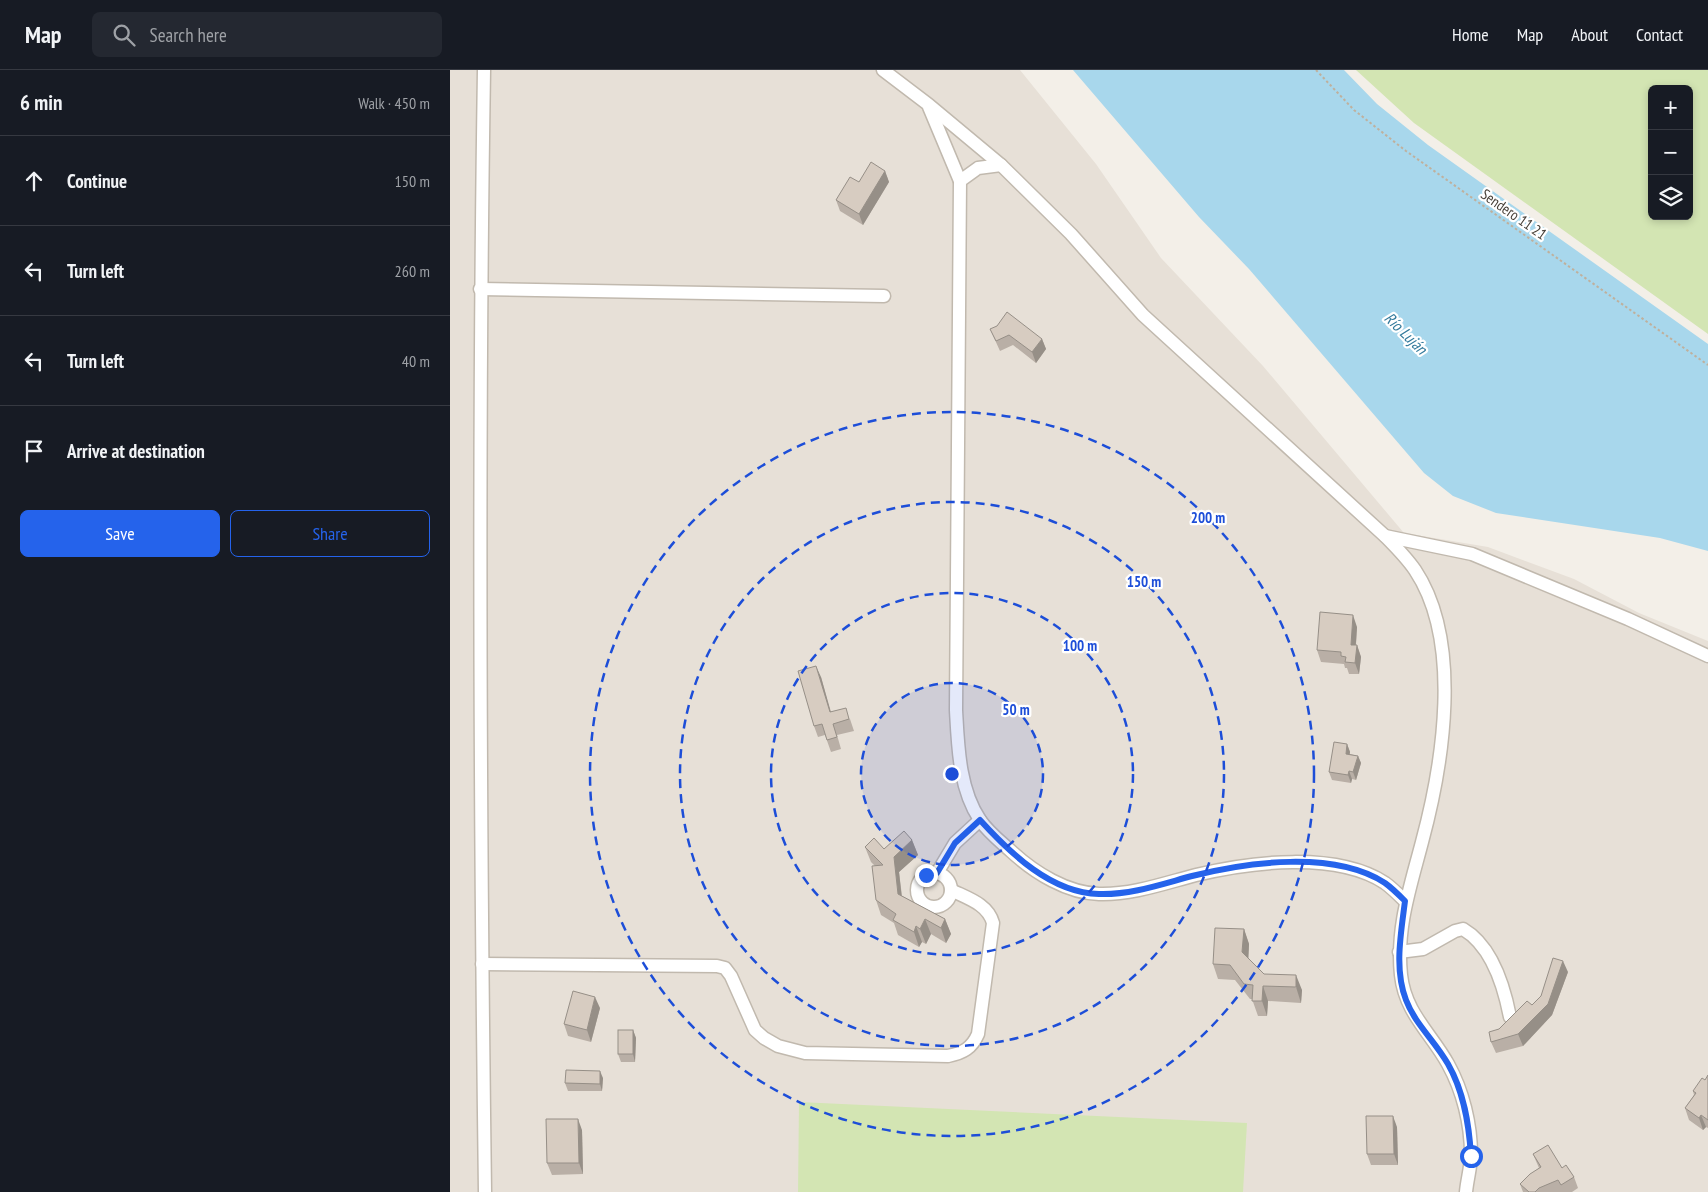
<!DOCTYPE html>
<meta charset="utf-8">
<style>
body{margin:0;font-family:"PT Sans Narrow",sans-serif;background:#242831;color:#f1f3f6}
.controls{position:absolute;right:15px;top:15px;display:grid;overflow:hidden;border-radius:8px;box-shadow:0 2px 8px #0003}
.controls button{width:45px;height:45px;display:grid;place-items:center;padding:0;border:0;border-bottom:1px solid #363941;background:#171b24;color:#f1f3f6;font:25px sans-serif}
.stop{position:absolute;width:15px;height:15px;margin:-11px;border:4px solid #2563eb;border-radius:50%;background:#fff}
.stop.end{background:#2563eb;border-color:#fff;box-shadow:0 1px 5px #0008}
.list{margin:0;padding:0;list-style:none}
h2{display:flex;justify-content:space-between;align-items:center;height:65px;margin:0;padding:0 20px;font-size:21px}
h2 small{font-size:16px;font-weight:400;color:#9ea1a6}
.list li{display:grid;grid-template-columns:32px 1fr auto;gap:15px;align-items:center;box-sizing:border-box;height:90px;padding:0 20px;border-top:1px solid #363941}
.list b{display:block;font-size:19px;white-space:nowrap}
.list em{font-size:16px;font-style:normal;color:#9ea1a6}
.actions{display:flex;gap:10px;padding:15px 20px}
.actions a{flex:1;padding:11px 0;border:1px solid #2563eb;border-radius:8px;text-align:center;font-size:18px;color:#2563eb}
.actions .main{background:#2563eb;color:#fff}
.icon{flex:none;width:28px;height:28px;fill:none;stroke:currentColor;stroke-width:2;stroke-linecap:round;stroke-linejoin:round}
.map{position:relative;flex:none;width:1258px;height:1122px;overflow:hidden}
header{display:flex;align-items:center;gap:30px;box-sizing:border-box;height:70px;padding:0 25px;background:#171b24;border-bottom:1px solid #363941}
header strong{font-size:24px}
nav{display:flex;gap:28px;margin-inline-start:auto;font-size:18px}
.search{width:350px;height:45px;background:#242831;display:flex;align-items:center;gap:12px;box-sizing:border-box;padding:0 18px;border-radius:8px;color:#9ea1a6;font-size:19px}
main{display:flex}
aside{flex:1;background:#171b24}
.map>svg:first-child{display:block}
.residential{fill:#e7e0d7}
.green{fill:#d3e5b3;fill-rule:evenodd}
.water{fill:#a8d7ec}
.lines{fill:none;stroke-linecap:round;stroke-linejoin:round}
.minor-casing{stroke:#c1b9ae;stroke-width:15}
.path{stroke:#bfb09d;stroke-width:2;stroke-dasharray:2.5 2.5;stroke-linecap:butt}
.minor{stroke:#fff;stroke-width:12}
.wall{fill:#b9afa6}
.shaded-wall{fill:#968f87}
.building{fill:#d7ccc1;stroke:#968f87}
.route{stroke:#2563eb;stroke-width:6}
.ring{fill:none;stroke:#1d4ed8;stroke-width:2.5;stroke-dasharray:9 6}
.labels{text-anchor:middle;dominant-baseline:central;stroke-width:4.5;stroke-linejoin:round;paint-order:stroke}
.street-label{font-size:15px;fill:#463f37;stroke:#fff}
.water-label{font-size:16px;font-style:italic;fill:#327a9c;stroke:#fff}
.centre{fill:#1d4ed8;stroke:#fff;stroke-width:2.5}
.ring-label{font-size:15px;text-anchor:middle;font-weight:bold;fill:#1d4ed8;stroke:#fff;stroke-width:4.5;stroke-linejoin:round;paint-order:stroke}
</style>
<header>
<strong>Map</strong>
<div class="search"><svg class="icon" aria-label="search" viewBox="0 0 24 24"><circle cx="10" cy="10" r="6"/><path d="M15 15l6 6"/></svg>Search here</div>
<nav><a>Home</a><a>Map</a><a>About</a><a>Contact</a></nav>
</header>
<main>
<aside>
<h2>6 min<small>Walk · 450 m</small></h2>
<ul class="list">
<li><svg class="icon" aria-label="ahead" viewBox="0 0 24 24"><path d="M12 20V5M6 11l6-6 6 6"/></svg><div><b>Continue</b></div><em>150 m</em></li>
<li><svg class="icon" aria-label="left" viewBox="0 0 24 24"><path d="M17 20v-9H6M10 6l-5 5 5 5"/></svg><div><b>Turn left</b></div><em>260 m</em></li>
<li><svg class="icon" aria-label="left" viewBox="0 0 24 24"><path d="M17 20v-9H6M10 6l-5 5 5 5"/></svg><div><b>Turn left</b></div><em>40 m</em></li>
<li><svg class="icon" aria-label="arrive" viewBox="0 0 24 24"><path d="M6 21V4h12l-3 4 3 4H6"/></svg><div><b>Arrive at destination</b></div></li>
</ul>
<div class="actions"><a class="main">Save</a><a>Share</a></div>
</aside>
<div class="map">
<svg width="1258" height="1122" viewBox="0 0 1258 1122">
<rect width="100%" height="100%" fill="#f3efe8"/>
<!-- residential -->
<path class="residential" d="M0,0H570L646,94L711,188L813,296L954,463L1038,477L1124,509L1189,543L1258,571V1122H0Z"/>
<!-- green -->
<g class="green">
<path d="M906,0H1258V264L964,53ZM1202,19H1239V146H1202Z"/>
<path d="M349,1032L797,1053L793,1122H348Z"/>
</g>
<!-- water -->
<path class="water" d="M623,0H894L927,34L978,75L1258,274V481L1210,468L1046,443L1003,426L974,403L799,199L749,147Z"/>
<g class="lines">
<defs>
<g id="minor">
<path d="M34,0C28,374 30,748 35,1122"/>
<path d="M433,0L479,35L551,95L621,164L693,245L935,466C946,477 956,487 965,500C1013,572 993,694 972,772C960,818 946,858 951,905C955,943 981,963 998,994C1013,1021 1021,1054 1021,1085C1021,1097 1017,1110 1016,1122"/>
<path d="M479,37L510,111"/>
<path d="M551,95L528,98L510,111L506,640C508,676 509,719 530,750C538,762 551,772 562,782C585,803 617,823 649,824C682,825 715,813 746,805C800,792 886,781 935,813C942,818 949,825 955,831"/>
<path d="M30,219L434,226"/>
<path d="M935,466L1022,484L1178,549L1258,586"/>
<circle cx="484" cy="820" r="17"/>
<path d="M487,803L505,773L530,750"/>
<path d="M949,882L973,879L1005,861L1013,859C1042,876 1054,916 1060,947"/>
<path d="M32,894L267,896L275,898L281,906L305,960L314,968L328,976L355,983L498,986C513,983 522,978 528,964L543,853C538,834 517,828 501,820"/>
</g>
</defs>
<!-- minor casing -->
<use href="#minor" class="minor-casing"/>
<!-- path -->
<path class="path" d="M866,0L904,40L956,81L1258,295"/>
<!-- minor -->
<use href="#minor" class="minor"/>
</g>
<!-- wall -->
<g class="wall">
<path d="M435,101L439,112L413,155L390,141L386,130Z"/>
<path d="M540,259L592,269L596,279L586,293L563,275L550,281Z"/>
<path d="M907,557L906,575H907L911,587L909,604H899L897,598H895L894,594L871,592L867,580Z"/>
<path d="M371,607L381,642L400,649L404,661L387,665L391,679L381,682L375,665L368,667L364,656Z"/>
<path d="M897,674L900,682V684L908,686L911,693L906,710L902,709L901,713L882,710L879,702Z"/>
<path d="M462,770L468,785L449,802L452,826L495,849L501,864L496,873L481,864L476,874L472,872L469,877L448,865L444,853L431,845L426,830L425,796L421,792L415,777L434,779Z"/>
<path d="M794,859L799,874L798,888L814,904L852,920L851,933L818,931L817,946H808L802,929H800L785,910L768,909L763,894Z"/>
<path d="M1118,902L1102,945L1073,976L1046,983L1041,972L1049,959L1082,935Z"/>
<path d="M150,938L141,972L118,966L114,954Z"/>
<path d="M183,960L186,968L185,992H171L168,984Z"/>
<path d="M1258,1005V1058L1256,1057L1253,1060L1239,1050L1235,1038L1244,1025L1243,1021L1255,1010Z"/>
<path d="M153,1008L152,1021H118L115,1013Z"/>
<path d="M947,1057L948,1095H921L917,1084Z"/>
<path d="M132,1060L133,1104L102,1105L97,1093Z"/>
<path d="M1083,1084L1112,1098L1124,1107L1128,1118L1122,1122H1073L1070,1114L1089,1098Z"/>
</g>
<!-- shaded-wall -->
<g class="shaded-wall">
<path d="M435,101L439,112L413,155L409,144Z"/>
<path d="M592,269L596,279L586,293L582,282Z"/>
<path d="M903,545L907,557L905,586L901,575Z"/>
<path d="M907,575L911,587L909,604L905,593Z"/>
<path d="M366,596L371,607L384,654L380,642Z"/>
<path d="M897,674L900,682L898,691L896,684Z"/>
<path d="M908,686L911,693L906,710L903,702Z"/>
<path d="M899,701L902,709L901,713L898,705Z"/>
<path d="M462,770L468,785L449,802L453,839L448,824L444,787Z"/>
<path d="M475,849L481,864L476,874L470,859Z"/>
<path d="M495,849L501,864L496,873L491,858Z"/>
<path d="M466,856L472,872L469,877L464,862Z"/>
<path d="M794,859L799,874L798,897L792,882Z"/>
<path d="M1113,891L1118,902L1102,945L1073,976L1068,964Z"/>
<path d="M846,905L852,920L851,933L846,917Z"/>
<path d="M813,916L818,931L817,946L812,931Z"/>
<path d="M145,927L150,938L141,972L137,960Z"/>
<path d="M183,960L186,968L185,992L183,984Z"/>
<path d="M150,1001L153,1008L152,1021L150,1014Z"/>
<path d="M1251,1045L1256,1057L1253,1060L1249,1048Z"/>
<path d="M943,1046L947,1057L948,1095L944,1084Z"/>
<path d="M128,1049L132,1060L133,1104L129,1093Z"/>
</g>
<!-- building -->
<g class="building">
<path d="M421,92L435,101L409,144L386,130L400,107L409,112Z"/>
<path d="M557,242L592,269L582,282L559,265L546,271L540,259L547,256Z"/>
<path d="M870,542L903,545L901,575H907L905,593L895,592L896,587L891,586V582L867,580Z"/>
<path d="M366,596L380,642L396,638L399,649L383,654L387,667L377,670L372,654L364,656L348,601Z"/>
<path d="M884,672L897,674L896,684L908,686L903,702L899,701L898,705L879,702Z"/>
<path d="M454,761L462,770L444,787L448,824L495,849L491,858L475,849L470,859L466,856L464,862L443,850L446,844L426,830L422,796L433,795L415,777L424,768L434,779Z"/>
<path d="M765,858L794,859L792,882L814,904L846,905V917L813,916L812,931H802L803,915L794,914L780,895L763,894Z"/>
<path d="M1103,888L1113,891L1098,934L1068,964L1041,972L1039,962L1049,959L1077,931L1082,935L1091,926Z"/>
<path d="M123,921L145,927L137,960L114,954Z"/>
<rect x="168" y="960" width="15" height="24"/>
<path d="M116,1000L150,1001V1014L115,1013Z"/>
<path d="M1258,1005V1050L1251,1045L1249,1048L1235,1038L1246,1023L1243,1021L1252,1008L1255,1010Z"/>
<path d="M916,1046H943L944,1084H917Z"/>
<path d="M96,1049H128L129,1093H97Z"/>
<path d="M1098,1075L1112,1098L1116,1095L1124,1107L1111,1115L1108,1110L1089,1118L1085,1122H1079L1070,1114L1080,1104L1091,1097L1083,1084Z"/>
</g>
<g class="lines">
<!-- route -->
<path class="route" d="M476,805L487,803L505,773L530,750C560,783 601,823 649,824C681,825 712,814 742,806C797,792 884,780 935,813C942,818 949,825 955,831C951,863 944,899 956,930C965,954 985,971 998,994C1014,1022 1019,1054 1021,1086"/>
</g>
<!-- distance rings -->
<circle cx="502" cy="704" r="91" fill="#1d4ed8" fill-opacity=".12"/>
<g class="ring">
<circle cx="502" cy="704" r="91"/>
<circle cx="502" cy="704" r="181"/>
<circle cx="502" cy="704" r="272"/>
<circle cx="502" cy="704" r="362"/>
</g>
<g class="labels">
<!-- street labels -->
<g class="street-label">
<text transform="translate(1064 144) rotate(35)">Sendero 11 21</text>
</g>
<!-- water labels -->
<g class="water-label">
<text transform="translate(956 263) rotate(44)">Río Luján</text>
</g>
</g>
<circle cx="502" cy="704" r="8" class="centre"/>
<g class="ring-label">
<text x="758" y="453">200 m</text>
<text x="694" y="517">150 m</text>
<text x="630" y="581">100 m</text>
<text x="566" y="645">50 m</text>
</g>
</svg>
<div class="controls">
<button>+</button>
<button>−</button>
<button><svg class="icon" aria-label="layers" viewBox="0 0 24 24"><path d="M12 4l9 5-9 5-9-5zM3 14l9 5 9-5"/></svg></button>
</div>
<div class="stop" style="left:1021px;top:1086px"></div>
<div class="stop end" style="left:476px;top:805px"></div>
</div>
</main>
